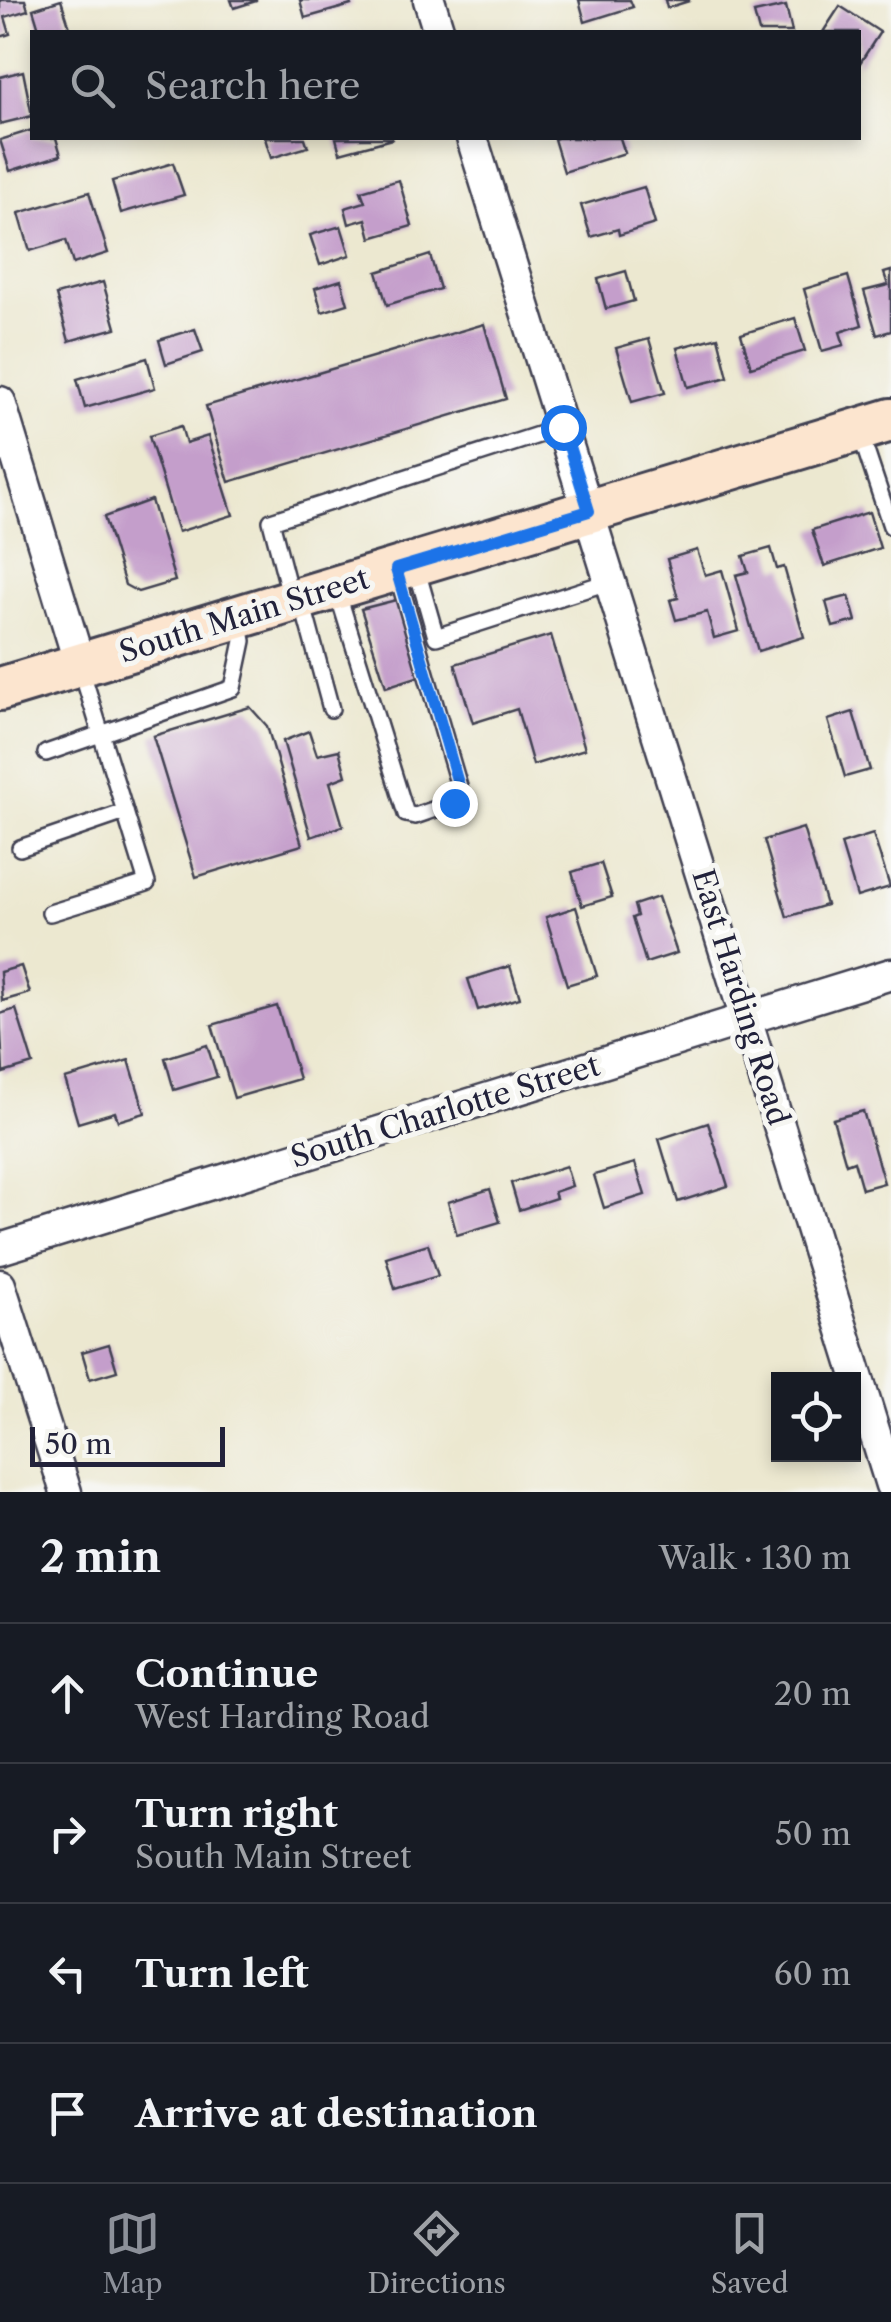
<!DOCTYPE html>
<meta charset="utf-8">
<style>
body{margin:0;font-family:"Libre Caslon Text",serif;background:#20242c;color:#f1f3f6}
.controls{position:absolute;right:30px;bottom:30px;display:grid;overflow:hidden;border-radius:0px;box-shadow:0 5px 15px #0003}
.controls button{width:90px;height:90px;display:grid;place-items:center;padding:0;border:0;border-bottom:2px solid #363941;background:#171b24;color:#f1f3f6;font:50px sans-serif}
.scale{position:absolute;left:30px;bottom:25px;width:195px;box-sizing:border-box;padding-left:10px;border:5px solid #22223b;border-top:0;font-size:28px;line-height:35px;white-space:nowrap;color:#22223b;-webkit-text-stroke:8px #f6f6f2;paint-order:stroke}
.stop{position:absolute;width:30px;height:30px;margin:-22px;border:8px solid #1a73e8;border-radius:50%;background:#fff}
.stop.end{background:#1a73e8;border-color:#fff;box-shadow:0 2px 10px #0008}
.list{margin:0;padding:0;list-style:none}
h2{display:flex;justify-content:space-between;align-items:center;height:130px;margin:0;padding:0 40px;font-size:42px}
h2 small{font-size:32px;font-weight:400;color:#9ea1a6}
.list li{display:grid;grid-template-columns:65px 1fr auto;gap:30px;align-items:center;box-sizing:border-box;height:140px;padding:0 40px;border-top:2px solid #363941}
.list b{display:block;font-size:38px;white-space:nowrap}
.list p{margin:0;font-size:32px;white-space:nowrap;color:#9ea1a6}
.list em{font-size:32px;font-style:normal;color:#9ea1a6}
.icon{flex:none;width:55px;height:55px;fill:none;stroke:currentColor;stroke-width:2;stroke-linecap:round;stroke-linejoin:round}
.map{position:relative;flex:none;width:891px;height:1492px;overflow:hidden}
.search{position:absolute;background:#171b24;box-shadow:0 5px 15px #0003;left:30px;right:30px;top:30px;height:110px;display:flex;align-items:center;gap:25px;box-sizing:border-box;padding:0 35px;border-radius:0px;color:#9ea1a6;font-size:38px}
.sheet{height:690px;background:#171b24}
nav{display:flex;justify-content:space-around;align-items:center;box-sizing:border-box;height:140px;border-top:2px solid #363941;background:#171b24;font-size:28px;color:#9ea1a6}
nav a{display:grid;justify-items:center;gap:5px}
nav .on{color:#8c9099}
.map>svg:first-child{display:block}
.building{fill:#c49ecb}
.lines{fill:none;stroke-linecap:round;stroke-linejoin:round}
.lane-casing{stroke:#404051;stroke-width:20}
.street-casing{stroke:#404051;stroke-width:35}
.secondary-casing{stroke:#404051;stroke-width:48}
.lane{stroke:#fff;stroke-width:15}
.street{stroke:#fff;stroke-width:30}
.secondary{stroke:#fce5cf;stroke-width:42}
.route{stroke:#1a73e8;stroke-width:12}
.labels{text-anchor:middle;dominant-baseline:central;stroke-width:10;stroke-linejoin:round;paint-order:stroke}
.street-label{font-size:30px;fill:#22223b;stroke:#f6f6f2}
</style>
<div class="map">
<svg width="891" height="1492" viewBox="0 0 891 1492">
<rect width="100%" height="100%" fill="#f6f6f2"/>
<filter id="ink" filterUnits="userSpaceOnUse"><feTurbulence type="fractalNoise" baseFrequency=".01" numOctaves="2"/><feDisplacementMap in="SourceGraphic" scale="20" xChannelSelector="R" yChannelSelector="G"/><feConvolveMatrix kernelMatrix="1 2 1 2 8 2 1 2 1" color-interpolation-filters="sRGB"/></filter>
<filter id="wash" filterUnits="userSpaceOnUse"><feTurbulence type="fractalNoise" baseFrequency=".0048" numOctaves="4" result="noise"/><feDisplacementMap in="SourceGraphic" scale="40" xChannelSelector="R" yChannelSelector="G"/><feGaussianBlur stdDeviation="2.25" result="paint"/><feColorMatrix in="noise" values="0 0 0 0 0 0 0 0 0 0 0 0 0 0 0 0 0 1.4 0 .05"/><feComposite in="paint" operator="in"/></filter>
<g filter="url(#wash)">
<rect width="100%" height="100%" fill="#ece8d0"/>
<g id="blocks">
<!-- building -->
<g class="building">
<path d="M0,0H25L28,10L5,17L10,34L0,37Z"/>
<path d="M61,0L70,28L40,32L33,9Z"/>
<path d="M231,0H256V1L234,8Z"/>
<path d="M300,0H350L351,5L305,18Z"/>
<path d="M579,0H630L633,7L585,22Z"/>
<path d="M665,0H689V1L667,8Z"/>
<path d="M786,6L792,32H759L754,13Z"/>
<path d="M840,6L880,32L858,66V32H823Z"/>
<path d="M23,71L32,116L0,124V77Z"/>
<path d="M32,130V138H56L61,155L10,171L0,140Z"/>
<path d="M265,138H305L308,147L271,158Z"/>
<path d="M336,138H392V139L340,153Z"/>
<path d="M558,138H620L625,153L564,172L554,139Z"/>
<path d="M173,163L184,195L121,213L112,181Z"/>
<path d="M399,180L412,226L371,238L366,219L349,224L345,208L365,202L361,191Z"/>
<path d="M644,187L655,224L619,235L618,229L591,237L581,205Z"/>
<path d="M89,192L108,253L73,264L66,240L30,251L19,213Z"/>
<path d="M341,226L350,255L320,265L310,235Z"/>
<path d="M430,255L440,289L387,305L377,272Z"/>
<path d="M626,271L634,301L606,309L598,279Z"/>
<path d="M891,271V331L877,335L864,291L888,285L884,273Z"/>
<path d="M848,276L862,325L840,332L844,345L822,351L804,289Z"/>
<path d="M341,280L348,304L322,312L315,288Z"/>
<path d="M103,282L116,328L69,341L56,295Z"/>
<path d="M795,318L805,351L751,367L741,334Z"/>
<path d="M484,324L506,399L229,482L206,406Z"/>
<path d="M195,329L203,352L166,364L159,340Z"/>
<path d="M718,337L728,377L688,387L677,348Z"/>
<path d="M649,339L665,393L632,402L616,348Z"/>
<path d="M147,358L155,388L85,408L77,379Z"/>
<path d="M181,426L186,443L208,436L233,515L178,532L149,436Z"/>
<path d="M151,500L175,581L138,592L125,585L104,517Z"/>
<path d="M869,512L880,548L824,566L812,530Z"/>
<path d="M771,548L777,569L784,567L804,637L758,651L736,575L748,572L743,556Z"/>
<path d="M697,550L705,575L722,570L739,631L714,638L707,612L676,620L670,600L678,598L667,559Z"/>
<path d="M849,596L856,621L833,627L826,602Z"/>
<path d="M396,600L420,676L386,687L361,609Z"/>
<path d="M551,635L585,749L533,765L517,709L473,723L455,664Z"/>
<path d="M250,707L267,726L302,845L196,877L153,736Z"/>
<path d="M853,712L870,770L845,777L828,720Z"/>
<path d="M309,731L317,755L339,750L346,776L330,782L343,826L311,837L283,741Z"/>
<path d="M803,828L826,905L787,917L764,840Z"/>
<path d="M873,834L890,887L857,897L841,844Z"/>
<path d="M601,863L612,897L582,906L572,872Z"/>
<path d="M658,897L677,953L646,963L632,918L637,916L634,905Z"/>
<path d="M576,907L597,976L567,985L546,917Z"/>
<path d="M21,966L30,993L2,1001L0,972Z"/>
<path d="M510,966L520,998L478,1010L468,979Z"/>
<path d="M277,1006L299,1079L234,1098L212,1025Z"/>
<path d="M16,1009L33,1064L3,1073L0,1014Z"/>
<path d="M207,1045L217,1077L174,1090L165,1058Z"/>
<path d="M129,1060L145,1113L118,1121L115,1112L78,1123L65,1079Z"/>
<path d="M863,1111L884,1183L862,1189L854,1161L846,1164L833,1119Z"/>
<path d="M708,1123L728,1186L678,1202L659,1139Z"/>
<path d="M635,1163L645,1195L604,1208L594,1175Z"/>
<path d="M566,1166L572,1186L554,1192L556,1198L519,1210L511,1183Z"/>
<path d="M490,1189L500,1222L457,1235L448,1202Z"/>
<path d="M428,1244L438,1276L395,1289L386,1257Z"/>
<path d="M109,1344L117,1371L90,1379L82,1352Z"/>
</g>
</g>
</g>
<g filter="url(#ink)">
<use href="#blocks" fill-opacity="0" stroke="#404051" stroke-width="2.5"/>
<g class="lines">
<defs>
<g id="lane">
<path d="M860,433L891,526"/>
<path d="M416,567L436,637L611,581"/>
<path d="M337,591L406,814L415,816L453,803L460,790L396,570"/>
<path d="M291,598L271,521L563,427"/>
<path d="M302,602L331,709"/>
<path d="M46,753L233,688L243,641L239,621"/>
<path d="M20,848L125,812"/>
<path d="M50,913L147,883L81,669"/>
</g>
<g id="street">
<path d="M429,0L439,32"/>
<path d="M472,138L891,1485"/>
<path d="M0,402L80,665"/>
<path d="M0,1249L891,974"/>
<path d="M0,1285L66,1492"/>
</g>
<path id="secondary" d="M0,689L891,420"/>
</defs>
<!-- lane casing -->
<use href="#lane" class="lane-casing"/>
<!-- street casing -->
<use href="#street" class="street-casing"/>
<!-- secondary casing -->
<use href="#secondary" class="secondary-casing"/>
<!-- lane -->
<use href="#lane" class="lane"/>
<!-- street -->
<use href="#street" class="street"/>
<!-- secondary -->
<use href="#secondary" class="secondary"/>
</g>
</g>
<g class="lines" filter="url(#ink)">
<!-- route -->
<path class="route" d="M454,803L460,790L396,569L589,511L563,427"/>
</g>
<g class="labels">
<!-- street labels -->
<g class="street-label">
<text transform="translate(244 615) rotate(-17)">South Main Street</text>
<text transform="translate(741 997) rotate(73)">East Harding Road</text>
<text transform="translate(445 1111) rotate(-17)">South Charlotte Street</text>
</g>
</g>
</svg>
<div class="controls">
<button><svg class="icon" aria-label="locate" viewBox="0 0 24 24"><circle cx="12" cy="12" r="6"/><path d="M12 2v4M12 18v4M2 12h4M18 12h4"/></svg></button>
</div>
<div class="scale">50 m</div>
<div class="stop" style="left:563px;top:427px"></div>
<div class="stop end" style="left:454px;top:803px"></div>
<div class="search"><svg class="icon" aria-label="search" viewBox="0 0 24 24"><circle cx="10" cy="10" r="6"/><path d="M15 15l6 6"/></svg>Search here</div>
</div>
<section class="sheet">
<h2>2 min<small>Walk · 130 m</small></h2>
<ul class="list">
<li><svg class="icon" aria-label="ahead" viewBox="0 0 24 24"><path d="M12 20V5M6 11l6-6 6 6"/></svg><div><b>Continue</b><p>West Harding Road</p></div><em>20 m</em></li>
<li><svg class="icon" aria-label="right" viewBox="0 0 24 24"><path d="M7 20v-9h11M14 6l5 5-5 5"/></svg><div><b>Turn right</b><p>South Main Street</p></div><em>50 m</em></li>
<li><svg class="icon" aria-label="left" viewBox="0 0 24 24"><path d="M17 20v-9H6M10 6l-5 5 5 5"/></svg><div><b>Turn left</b></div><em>60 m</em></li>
<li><svg class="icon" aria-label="arrive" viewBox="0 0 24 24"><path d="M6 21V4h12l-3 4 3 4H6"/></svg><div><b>Arrive at destination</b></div></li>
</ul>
</section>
<nav>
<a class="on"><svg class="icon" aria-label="map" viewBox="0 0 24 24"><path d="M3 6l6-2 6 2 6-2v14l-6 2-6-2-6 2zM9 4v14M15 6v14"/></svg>Map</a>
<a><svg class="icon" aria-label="directions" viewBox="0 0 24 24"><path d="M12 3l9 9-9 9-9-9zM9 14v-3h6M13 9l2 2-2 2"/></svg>Directions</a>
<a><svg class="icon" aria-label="saved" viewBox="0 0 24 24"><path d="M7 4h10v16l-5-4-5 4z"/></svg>Saved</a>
</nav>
